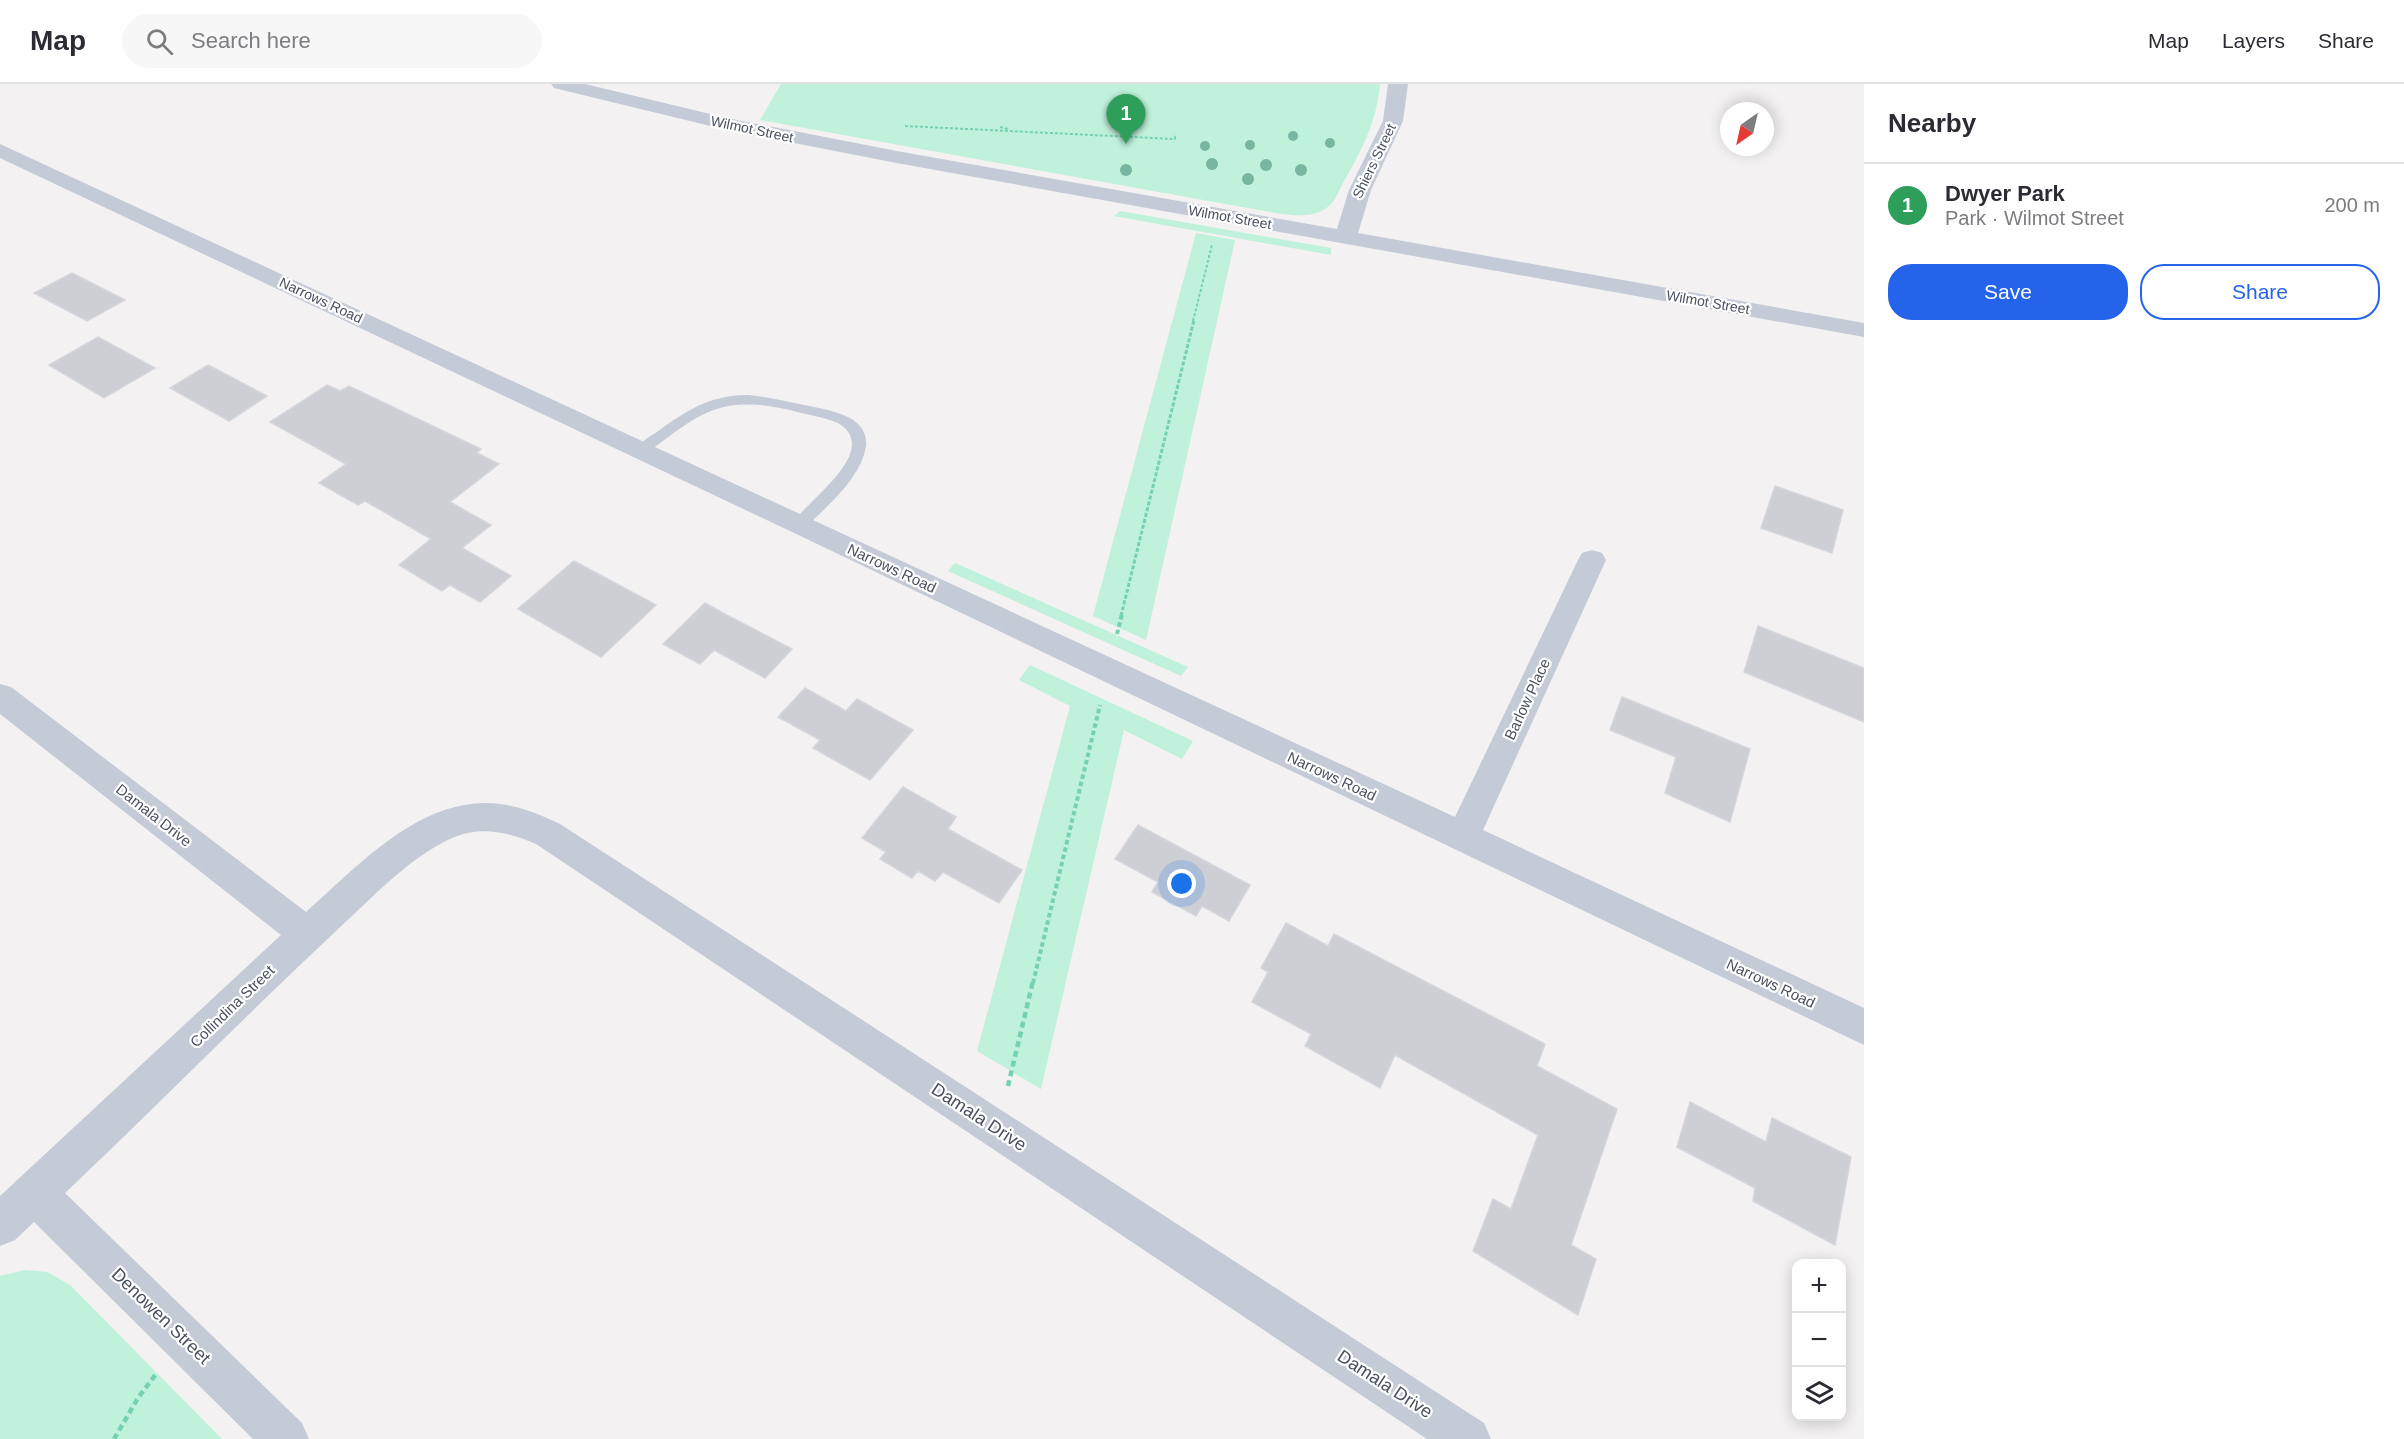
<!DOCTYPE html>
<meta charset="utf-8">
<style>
body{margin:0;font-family:Helvetica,sans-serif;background:#f7f7f7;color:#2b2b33}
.controls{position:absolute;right:18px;bottom:18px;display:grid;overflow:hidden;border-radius:12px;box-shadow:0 3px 15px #0003}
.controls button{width:54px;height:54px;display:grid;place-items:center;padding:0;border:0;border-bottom:2px solid #e1e1e2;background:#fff;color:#2b2b33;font:30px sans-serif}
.compass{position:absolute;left:1720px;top:18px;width:54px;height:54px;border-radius:50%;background:#fff;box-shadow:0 3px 15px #0003;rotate:214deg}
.you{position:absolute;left:1182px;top:800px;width:21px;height:21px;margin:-15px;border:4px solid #fff;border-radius:50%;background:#1a73e8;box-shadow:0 0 0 9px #1a73e833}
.badge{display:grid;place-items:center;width:39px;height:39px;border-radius:50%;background:#2563eb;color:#fff;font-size:20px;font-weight:700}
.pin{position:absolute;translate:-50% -50px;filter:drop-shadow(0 2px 3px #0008)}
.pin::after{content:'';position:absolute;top:32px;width:21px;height:18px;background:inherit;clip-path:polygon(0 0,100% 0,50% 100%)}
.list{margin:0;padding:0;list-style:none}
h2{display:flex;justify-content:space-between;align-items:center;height:78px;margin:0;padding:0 24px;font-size:26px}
h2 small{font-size:20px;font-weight:400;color:#7c7c81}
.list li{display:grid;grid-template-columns:39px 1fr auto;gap:18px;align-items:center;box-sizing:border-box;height:84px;padding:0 24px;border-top:2px solid #e1e1e2}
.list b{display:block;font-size:22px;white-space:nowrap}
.list p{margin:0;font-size:20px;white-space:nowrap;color:#7c7c81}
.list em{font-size:20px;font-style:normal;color:#7c7c81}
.actions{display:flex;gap:12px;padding:18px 24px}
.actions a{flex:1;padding:14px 0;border:2px solid #2563eb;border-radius:24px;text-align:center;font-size:21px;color:#2563eb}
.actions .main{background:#2563eb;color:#fff}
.icon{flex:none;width:33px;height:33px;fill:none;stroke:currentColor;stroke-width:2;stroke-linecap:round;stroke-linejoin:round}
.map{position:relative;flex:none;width:1864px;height:1355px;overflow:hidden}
header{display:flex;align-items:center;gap:36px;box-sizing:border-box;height:84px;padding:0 30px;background:#fff;border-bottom:2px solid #e1e1e2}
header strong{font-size:28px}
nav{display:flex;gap:33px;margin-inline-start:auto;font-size:21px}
.search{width:420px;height:54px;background:#f7f7f7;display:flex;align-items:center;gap:15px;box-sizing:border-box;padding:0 21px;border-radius:33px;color:#7c7c81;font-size:22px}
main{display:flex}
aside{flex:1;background:#fff}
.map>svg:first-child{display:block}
.green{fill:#bff1db}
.building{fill:#cdcfd5;stroke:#d5d6dc;stroke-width:1.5}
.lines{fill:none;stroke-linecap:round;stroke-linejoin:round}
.path-far3{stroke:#75d1b3;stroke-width:2;stroke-dasharray:3 2;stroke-linecap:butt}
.path-far2{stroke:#75d1b3;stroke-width:3;stroke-dasharray:4 2;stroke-linecap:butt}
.path-far1{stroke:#75d1b3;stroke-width:4;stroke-dasharray:4.5 3;stroke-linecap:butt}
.path{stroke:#75d1b3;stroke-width:4.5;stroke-dasharray:6 4;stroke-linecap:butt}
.service{fill:#c4cad6;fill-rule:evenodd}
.minor{fill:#c4cad6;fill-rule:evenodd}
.tree{fill:#78b6a1}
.labels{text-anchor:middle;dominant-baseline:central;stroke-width:4.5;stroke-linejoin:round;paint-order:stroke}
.far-street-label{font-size:14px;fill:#48505f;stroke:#fff}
.street-label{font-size:15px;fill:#48505f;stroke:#fff}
.near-street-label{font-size:18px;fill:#48505f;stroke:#fff}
</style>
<header>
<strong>Map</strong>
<div class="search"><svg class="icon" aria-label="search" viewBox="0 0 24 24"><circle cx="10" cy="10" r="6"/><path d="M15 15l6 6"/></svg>Search here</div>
<nav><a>Map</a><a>Layers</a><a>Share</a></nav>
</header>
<main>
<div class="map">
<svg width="1864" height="1355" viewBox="0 0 1864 1355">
<rect width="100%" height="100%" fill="#f3f1f1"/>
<!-- green -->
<g class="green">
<path d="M781,0H1380C1377,37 1361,68 1343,99C1338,109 1334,120 1325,125C1308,135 1288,131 1270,128L760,36Z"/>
<path d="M1120,127L1331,164V171L1114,132Z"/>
<path d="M1196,149L1235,156L1146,556L1093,532Z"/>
<path d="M955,479L1188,583L1181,592L948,487Z"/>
<path d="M1030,581L1193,657L1182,675L1124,646L1041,1005L977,967L1070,622L1019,596Z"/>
<path d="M25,1186L47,1188L70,1201L222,1355H0V1192Z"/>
</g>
<!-- building -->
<g class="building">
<path d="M72,189L125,216L87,237L34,209Z"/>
<path d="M98,253L155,284L104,314L49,281Z"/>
<path d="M208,281L267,312L229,337L170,304Z"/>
<path d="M327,301L340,307L349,302L481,365L477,369L499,380L450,418L491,441L462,464L511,492L480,518L450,501L442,507L399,481L431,455L365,417L358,421L319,399L346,380L270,338Z"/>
<path d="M1775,402L1843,426L1832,469L1761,444Z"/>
<path d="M574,477L656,521L601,573L518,525Z"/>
<path d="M705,519L723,529L792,565L765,594L714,566L700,580L663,560Z"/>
<path d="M1758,542L1864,584V638L1744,588Z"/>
<path d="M805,604L846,627L857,615L913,646L870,696L813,664L820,656L778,633Z"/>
<path d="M1622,613L1750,665L1730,738L1665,709L1676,673L1610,646Z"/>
<path d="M903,703L956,733L948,745L1022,786L999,819L943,788L935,797L918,787L912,794L880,775L886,768L862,754Z"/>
<path d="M1138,741L1250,801L1229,837L1202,822L1196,832L1152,808L1158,798L1115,775Z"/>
<path d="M1286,839L1328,862L1334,850L1545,960L1537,982L1617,1025L1571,1161L1596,1175L1578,1231L1473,1167L1493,1115L1511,1125L1538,1051L1395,971L1380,1004L1305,962L1311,950L1252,918L1268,888L1261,884Z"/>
<path d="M1690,1018L1766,1058L1772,1034L1851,1073L1835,1161L1753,1117L1755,1104L1677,1063Z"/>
</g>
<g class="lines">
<!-- path-far3 -->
<g class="path-far3">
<path d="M905,42L1175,55V50"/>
<path d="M1000,43L1008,45"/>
<path d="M1193,237L1212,161"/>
</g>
<!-- path-far2 -->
<path class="path-far2" d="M1121,532L1194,236"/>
<!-- path-far1 -->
<g class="path-far1">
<path d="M1117,550L1122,530"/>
<path d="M1033,899L1100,621"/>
</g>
<!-- path -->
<g class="path">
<path d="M1008,1002L1033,897"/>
<path d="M114,1355L138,1314L156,1290"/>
</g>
<!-- service -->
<path class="service" d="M749,311C767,313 785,317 804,321C827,326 874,331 865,367C857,398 826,423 805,444H795L792,440C806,417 883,366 838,339C824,333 808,331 794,327C720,310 703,327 647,369H637L635,366C640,358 649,353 657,348C685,327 712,310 749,311Z"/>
<!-- minor -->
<g class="minor">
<path d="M551,0H585L727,34L902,68L1337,145L1349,106L1383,37L1388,0H1408L1403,37L1371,106L1358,149L1864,239V253L902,80L727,46L554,4Z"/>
<path d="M0,60L1455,733L1578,476L1582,469L1592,466L1602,469L1606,476L1483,746L1864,924V961L790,447L0,74Z"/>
<path d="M0,600L11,603L306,828C356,784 414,719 486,719C512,719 537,729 560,740L1484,1339L1491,1355H1427L536,760C512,749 482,742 457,752C413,769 370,816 336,847C244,933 156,1023 65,1109L302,1339L309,1355H253L34,1138L15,1156L0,1162V1112L281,851L0,630Z"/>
</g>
</g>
<!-- trees -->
<g class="tree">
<circle cx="1293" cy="52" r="5"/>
<circle cx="1330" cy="59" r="5"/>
<circle cx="1250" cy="61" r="5"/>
<circle cx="1205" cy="62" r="5"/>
<circle cx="1212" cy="80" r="6"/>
<circle cx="1266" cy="81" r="6"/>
<circle cx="1126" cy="86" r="6"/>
<circle cx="1301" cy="86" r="6"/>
<circle cx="1248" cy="95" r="6"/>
</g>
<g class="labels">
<!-- far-street labels -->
<g class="far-street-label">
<text transform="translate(752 45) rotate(12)">Wilmot Street</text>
<text transform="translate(1374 77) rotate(-64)">Shiers Street</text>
<text transform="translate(1230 133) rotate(10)">Wilmot Street</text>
<text transform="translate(321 216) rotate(25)">Narrows Road</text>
<text transform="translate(1708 218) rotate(10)">Wilmot Street</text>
</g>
<!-- street labels -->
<g class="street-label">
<text transform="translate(892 484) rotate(25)">Narrows Road</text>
<text transform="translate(1527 615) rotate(-65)">Barlow Place</text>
<text transform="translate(1332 692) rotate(25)">Narrows Road</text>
<text transform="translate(154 731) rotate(38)">Damala Drive</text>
<text transform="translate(1771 899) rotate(25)">Narrows Road</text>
<text transform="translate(232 922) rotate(-44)">Collindina Street</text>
</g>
<!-- near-street labels -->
<g class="near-street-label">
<text transform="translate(979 1033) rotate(33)">Damala Drive</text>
<text transform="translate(161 1232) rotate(44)">Denowen Street</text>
<text transform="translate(1385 1300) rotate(33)">Damala Drive</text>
</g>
</g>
</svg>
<div class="controls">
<button>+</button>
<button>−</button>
<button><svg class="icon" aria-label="layers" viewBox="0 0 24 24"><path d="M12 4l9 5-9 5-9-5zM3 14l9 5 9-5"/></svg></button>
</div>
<svg class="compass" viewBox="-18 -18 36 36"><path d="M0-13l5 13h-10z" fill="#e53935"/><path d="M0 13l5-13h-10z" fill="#7c7c81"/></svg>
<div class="you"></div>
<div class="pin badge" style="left:1126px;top:60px;background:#2e9e5b">1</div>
</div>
<aside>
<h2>Nearby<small></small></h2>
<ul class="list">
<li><span class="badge" style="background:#2e9e5b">1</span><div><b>Dwyer Park</b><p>Park · Wilmot Street</p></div><em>200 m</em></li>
</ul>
<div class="actions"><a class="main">Save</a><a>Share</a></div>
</aside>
</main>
